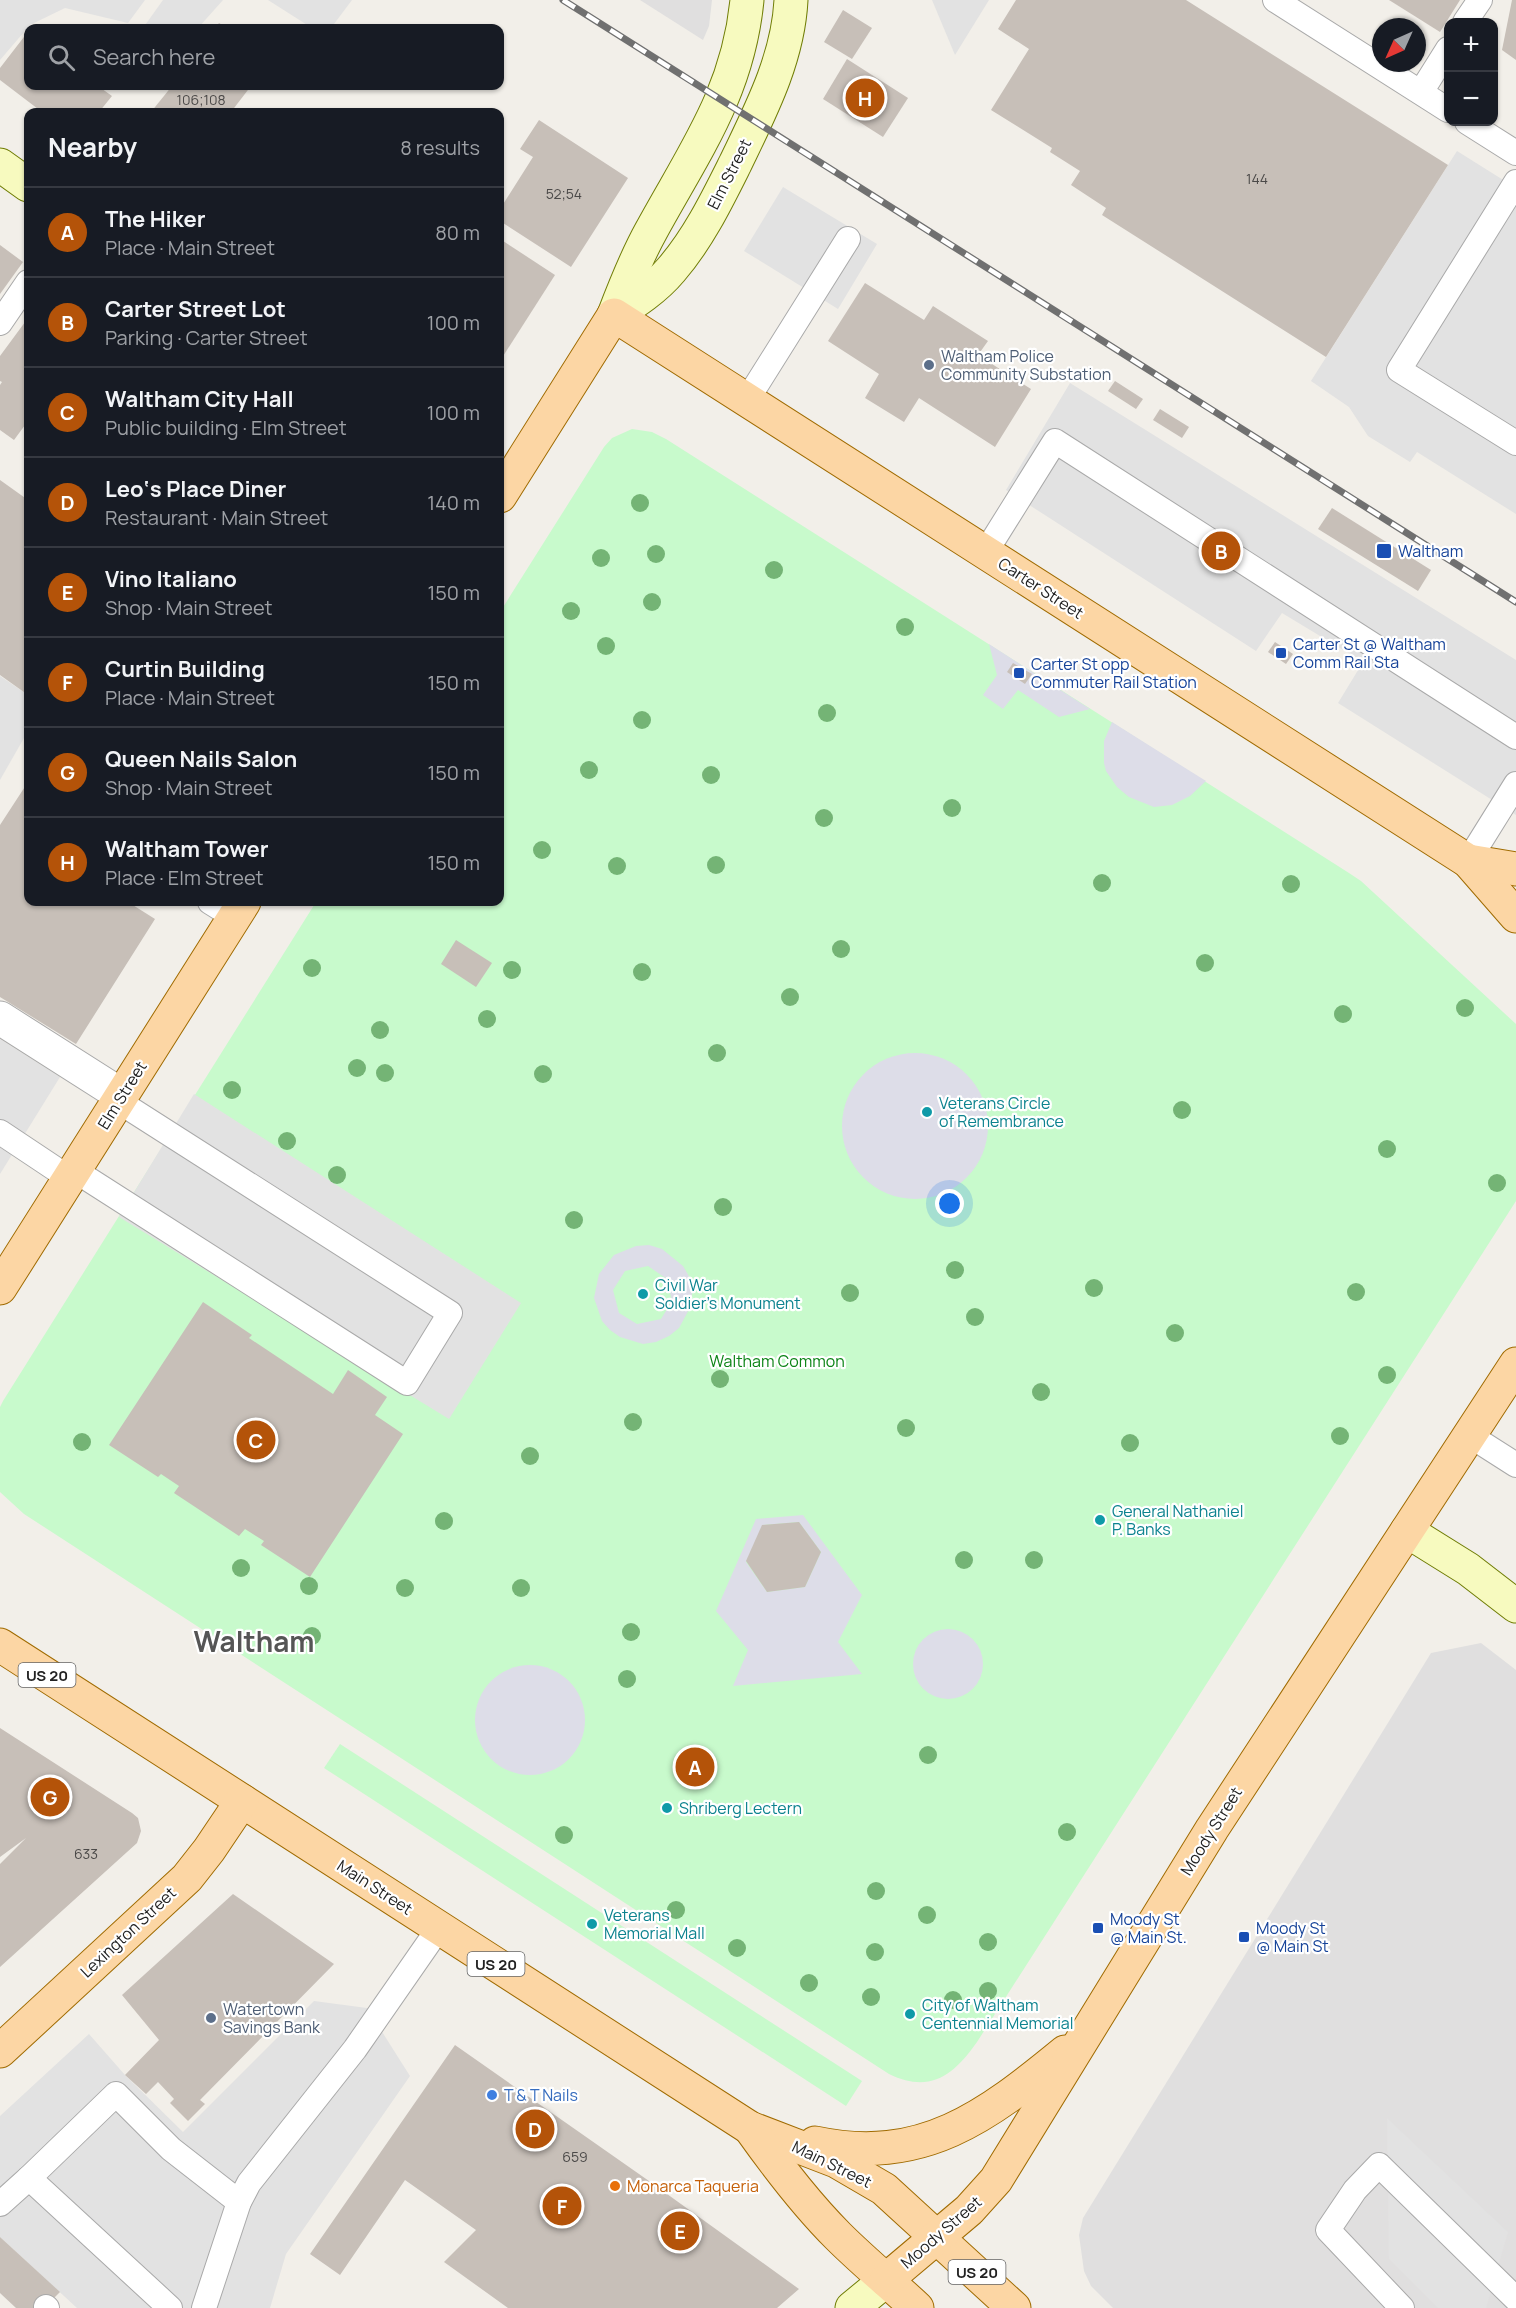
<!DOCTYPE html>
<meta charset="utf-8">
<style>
body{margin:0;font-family:Manrope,sans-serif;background:#20242c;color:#f1f3f6}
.controls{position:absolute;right:18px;top:18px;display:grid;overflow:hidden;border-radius:12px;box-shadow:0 2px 4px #0004}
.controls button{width:54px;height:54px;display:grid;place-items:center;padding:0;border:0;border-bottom:2px solid #363941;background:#171b24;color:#f1f3f6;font:30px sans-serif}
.compass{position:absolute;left:1372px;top:18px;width:54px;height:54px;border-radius:50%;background:#171b24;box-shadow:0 2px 4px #0004;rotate:225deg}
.you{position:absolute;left:950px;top:1204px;width:21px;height:21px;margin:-15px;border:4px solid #fff;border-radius:50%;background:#1a73e8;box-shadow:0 0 0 9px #1a73e833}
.badge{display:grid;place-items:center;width:39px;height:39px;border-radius:50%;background:#b45309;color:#fff;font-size:20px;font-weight:700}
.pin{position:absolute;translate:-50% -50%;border:3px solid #fff;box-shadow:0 2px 6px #0006}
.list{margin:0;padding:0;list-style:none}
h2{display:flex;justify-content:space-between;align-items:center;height:78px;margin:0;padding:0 24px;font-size:26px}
h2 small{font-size:20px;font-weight:400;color:#9ea1a6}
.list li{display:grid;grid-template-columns:39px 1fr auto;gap:18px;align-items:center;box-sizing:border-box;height:90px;padding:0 24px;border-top:2px solid #363941}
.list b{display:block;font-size:22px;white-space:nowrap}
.list p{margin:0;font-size:20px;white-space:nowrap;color:#9ea1a6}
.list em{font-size:20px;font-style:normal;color:#9ea1a6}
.icon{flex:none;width:33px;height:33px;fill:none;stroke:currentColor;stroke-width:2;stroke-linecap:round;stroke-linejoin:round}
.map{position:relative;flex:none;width:1516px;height:2308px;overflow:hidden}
.search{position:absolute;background:#171b24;box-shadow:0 2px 4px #0004;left:24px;top:24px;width:480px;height:66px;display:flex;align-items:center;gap:15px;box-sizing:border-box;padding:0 21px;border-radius:12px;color:#9ea1a6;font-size:22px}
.panel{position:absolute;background:#171b24;box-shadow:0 2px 4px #0004;left:24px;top:108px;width:480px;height:798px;border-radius:12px}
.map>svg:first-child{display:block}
.residential{fill:#e0dfdf}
.park{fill:#c8facc}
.parking{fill:#e2e2e2}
.plaza{fill:#dddde8;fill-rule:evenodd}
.building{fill:#c7bfb8}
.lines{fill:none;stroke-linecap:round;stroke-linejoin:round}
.lane-casing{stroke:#a9a9a9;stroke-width:26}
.street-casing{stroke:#a9a9a9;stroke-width:35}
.secondary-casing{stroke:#707d05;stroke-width:35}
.primary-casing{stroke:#a06b00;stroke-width:35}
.lane{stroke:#fff;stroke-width:24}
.street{stroke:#fff;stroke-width:33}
.secondary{stroke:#f7fabf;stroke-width:33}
.primary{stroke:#fcd6a4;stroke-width:33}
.rail-casing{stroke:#707070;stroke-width:7}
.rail{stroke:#fff;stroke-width:4.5;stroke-dasharray:14;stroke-linecap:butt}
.tree{fill:#74b475}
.service-dot{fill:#5c6f8a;stroke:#fff;stroke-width:2}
.transit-dot{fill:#1a4fb4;stroke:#fff;stroke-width:2}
.culture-dot{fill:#0f9aa8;stroke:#fff;stroke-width:2}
.shop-dot{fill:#3f7fe0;stroke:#fff;stroke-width:2}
.food-dot{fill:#e8710a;stroke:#fff;stroke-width:2}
.labels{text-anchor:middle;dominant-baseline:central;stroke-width:4.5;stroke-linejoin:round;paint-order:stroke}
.number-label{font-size:14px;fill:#4b4948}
.shield{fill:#fff;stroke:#646464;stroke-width:1.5}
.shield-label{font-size:15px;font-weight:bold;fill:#222}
.street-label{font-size:16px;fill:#222;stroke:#fff}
.service-label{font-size:16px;fill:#4e5e75;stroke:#fff;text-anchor:start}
.transit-label{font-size:16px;fill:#164399;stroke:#fff;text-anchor:start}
.culture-label{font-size:16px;fill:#0d838f;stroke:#fff;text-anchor:start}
.park-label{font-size:16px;fill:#0c8416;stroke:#fff}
.shop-label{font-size:16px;fill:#366cbe;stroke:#fff;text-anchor:start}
.food-label{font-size:16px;fill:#c56008;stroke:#fff;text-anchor:start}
.town-label{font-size:28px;font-weight:bold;fill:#555;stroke:#fff}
</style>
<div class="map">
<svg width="1516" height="2308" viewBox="0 0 1516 2308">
<rect width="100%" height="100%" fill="#f2efe9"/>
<!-- residential -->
<g class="residential">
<path d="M640,0H712L709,26L703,40Z"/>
<path d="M1481,1643L1516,1670V2308H1113L1091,2286L1084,2271L1079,2235L1083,2218L1431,1653Z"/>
</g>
<!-- park -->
<g class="park">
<path d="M632,429L652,432L666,439L1349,873L1361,881L1516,1024V1201L977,2042C954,2075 930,2094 889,2074L24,1514L0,1492V1407L3,1401L316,902H500V612L604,447L612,438Z"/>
<path d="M340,1744L862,2081L846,2106L324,1768Z"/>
</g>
<!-- parking -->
<g class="parking">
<path d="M0,0H145L128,23L65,8L30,25L0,60Z"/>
<path d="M163,0H223L198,28H143Z"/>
<path d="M268,0H352L331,28H312Z"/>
<path d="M932,0H989L955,55Z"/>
<path d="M1457,151L1516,188V514L1417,452L1410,462L1368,436L1349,407L1311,381Z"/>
<path d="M783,187L877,244L838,309L744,251Z"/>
<path d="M1070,383L1516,660V815L1338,703L1363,662L1282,613L1256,651L1006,490Z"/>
<path d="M0,676L28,695V731L0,780Z"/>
<path d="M0,1039L60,1077L0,1174Z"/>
<path d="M194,1094L521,1303L449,1419L119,1217Z"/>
<path d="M314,2001L367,2008L410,2076L286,2254L270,2308H77L0,2237V2116L89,2034L125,2075L183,2132Z"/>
<path d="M1387,2118L1508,2232L1486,2308H1438L1389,2259Z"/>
</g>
<!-- plaza -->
<g class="plaza">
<path d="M989,644L1090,709L1059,717L1018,690L1003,709L983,695L997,675Z"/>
<path d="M1112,722L1158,751L1206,781L1190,796L1172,805L1154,807L1129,797L1117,787L1106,771L1104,763V741Z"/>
<circle cx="915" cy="1126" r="73"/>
<path d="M649,1245L662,1249L683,1266L690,1278L692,1291V1304L679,1328L669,1336L656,1342L643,1344L620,1337L610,1330L602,1321L594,1298L599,1274L614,1255L636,1246ZM648,1266L667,1279L672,1301L661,1319L637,1324L619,1313L613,1290L625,1271Z"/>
<path d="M803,1515L862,1595L838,1642L862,1674L733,1686L748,1650L716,1611L756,1519ZM799,1522L821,1552L805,1587L767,1592L746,1562L763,1525Z"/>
<circle cx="948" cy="1664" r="35"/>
<circle cx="530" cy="1720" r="55"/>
</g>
<!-- building -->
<g class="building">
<path d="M1016,0H1186L1448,165L1326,357L1102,215L1106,208L1071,185L1080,171L1050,152L1052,148L991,110L1029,49L998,29Z"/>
<path d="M1389,0H1460L1440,32Z"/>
<path d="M1512,0H1516V60L1502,50Z"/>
<path d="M843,10L872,28L852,59L824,42Z"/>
<path d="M219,23L227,28H215Z"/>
<path d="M27,33L28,86H98L112,96L99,112H42L0,80V68Z"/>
<path d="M847,59L908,98L883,137L823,99Z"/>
<path d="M172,86H251L231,112H151Z"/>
<path d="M539,120L628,178L571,267L500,221V209L533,157L520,149Z"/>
<path d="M500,239L555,275L500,361Z"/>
<path d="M0,245L23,262L0,294Z"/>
<path d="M865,283L924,320L933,306L988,341L978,355L1031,389L995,447L919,398L904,422L865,398L879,374L828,341Z"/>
<path d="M28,318V421L14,440L0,430V385L2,382L0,381V356Z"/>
<path d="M1115,381L1143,399L1136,409L1108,391Z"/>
<path d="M1160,409L1189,427L1182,438L1153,420Z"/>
<path d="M0,480L28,500V695L0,675Z"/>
<path d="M1332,508L1431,570L1418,591L1318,529Z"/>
<path d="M1275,642L1293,654L1286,664L1268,652Z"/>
<path d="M1013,663L1032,674L1025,684L1007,672Z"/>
<path d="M28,782V902H128L155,919L76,1044L0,997V825Z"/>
<path d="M456,940L492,963L476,987L441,964Z"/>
<path d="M203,1302L252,1335L249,1338L333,1394L348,1370L387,1397L375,1415L403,1434L310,1577L261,1545L264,1541L245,1529L239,1536L174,1493L179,1486L161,1474L158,1477L109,1445Z"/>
<path d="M799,1522L821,1552L805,1587L767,1592L746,1561L762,1525Z"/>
<path d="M0,1728L132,1813L138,1818L141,1831L137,1843L0,1967V1864L26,1838L0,1857Z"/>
<path d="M233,1894L334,1964L200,2100L205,2104L188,2121L170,2103L174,2099L158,2082L146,2094L125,2075L159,2040L122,1995Z"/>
<path d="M455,2045L649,2181L799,2289L777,2308H508L444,2262L476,2230L405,2180L340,2275L310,2254Z"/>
<path d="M0,2237L60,2292L44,2308H16L0,2293Z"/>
</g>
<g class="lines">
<defs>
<g id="lane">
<path d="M1275,0L1448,110"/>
<path d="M1465,22L1480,0"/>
<path d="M1421,92L1448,49"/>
<path d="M1467,122L1516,153"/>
<path d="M1516,182L1399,370L1516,443"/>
<path d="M0,323L28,282"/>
<path d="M747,400L848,239"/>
<path d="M985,553L1055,441L1516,737"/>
<path d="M1468,861L1516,784"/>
<path d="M210,902L234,917"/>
<path d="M0,1132L69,1178"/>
<path d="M74,1170L407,1383L450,1313L118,1101"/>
<path d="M1469,1435L1516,1465"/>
<path d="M29,2178L170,2308"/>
<path d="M0,2204L29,2178L116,2094L171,2149L239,2202"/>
<path d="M46,2307L47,2308"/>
<path d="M204,2308L239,2202L249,2183L355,2049L439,1928"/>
<path d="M1402,2308L1328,2230L1355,2190L1379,2165L1516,2299"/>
</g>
<path id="street" d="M0,1018L121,1095"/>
<g id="secondary">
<path d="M0,165L28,185"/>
<path d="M614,315C635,302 655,289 671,270C698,239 717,200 735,164C760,112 788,59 791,0"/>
<path d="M614,315C625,286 636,258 651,231C694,152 738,93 747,0"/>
<path d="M1407,1531L1468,1569L1516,1606"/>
<path d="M852,2308L886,2280"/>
</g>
<g id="primary">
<path d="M500,496L614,315L1468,861L1516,916"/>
<path d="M1468,861L1516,869"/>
<path d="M0,1288L244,902"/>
<path d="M0,1645L750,2128L836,2161L884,2189L1014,2308"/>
<path d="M0,2051L187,1878L209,1850L242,1801"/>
<path d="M750,2128C777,2166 805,2203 838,2236C863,2261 891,2284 917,2308"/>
<path d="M815,2143C922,2166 987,2116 1065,2052"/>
<path d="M886,2280L969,2210L996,2180L1212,1829L1516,1364"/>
</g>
</defs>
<!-- lane casing -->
<use href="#lane" class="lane-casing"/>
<!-- street casing -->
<use href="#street" class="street-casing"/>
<!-- secondary casing -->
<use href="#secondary" class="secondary-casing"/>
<!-- primary casing -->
<use href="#primary" class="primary-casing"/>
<!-- lane -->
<use href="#lane" class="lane"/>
<!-- street -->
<use href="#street" class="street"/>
<!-- secondary -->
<use href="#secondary" class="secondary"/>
<!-- primary -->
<use href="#primary" class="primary"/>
<defs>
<path id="rail" d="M563,0L1516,602"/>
</defs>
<!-- rail casing -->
<use href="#rail" class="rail-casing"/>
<!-- rail -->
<use href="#rail" class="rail"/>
</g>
<!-- trees -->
<g class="tree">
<circle cx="640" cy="503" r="9"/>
<circle cx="656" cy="554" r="9"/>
<circle cx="601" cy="558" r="9"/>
<circle cx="774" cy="570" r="9"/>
<circle cx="652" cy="602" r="9"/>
<circle cx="571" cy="611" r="9"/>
<circle cx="905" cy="627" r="9"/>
<circle cx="606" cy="646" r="9"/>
<circle cx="827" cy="713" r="9"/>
<circle cx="642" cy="720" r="9"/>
<circle cx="589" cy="770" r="9"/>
<circle cx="711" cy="775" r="9"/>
<circle cx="952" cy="808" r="9"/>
<circle cx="824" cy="818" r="9"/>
<circle cx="542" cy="850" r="9"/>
<circle cx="716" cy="865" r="9"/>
<circle cx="617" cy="866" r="9"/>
<circle cx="1102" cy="883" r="9"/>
<circle cx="1291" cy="884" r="9"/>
<circle cx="841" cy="949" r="9"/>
<circle cx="1205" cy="963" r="9"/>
<circle cx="312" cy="968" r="9"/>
<circle cx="512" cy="970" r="9"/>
<circle cx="642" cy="972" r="9"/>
<circle cx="790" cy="997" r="9"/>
<circle cx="1465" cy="1008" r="9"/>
<circle cx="1343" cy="1014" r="9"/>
<circle cx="487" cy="1019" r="9"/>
<circle cx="380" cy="1030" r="9"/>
<circle cx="717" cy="1053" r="9"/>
<circle cx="357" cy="1068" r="9"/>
<circle cx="385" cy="1073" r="9"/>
<circle cx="543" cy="1074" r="9"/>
<circle cx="232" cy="1090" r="9"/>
<circle cx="1182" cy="1110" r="9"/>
<circle cx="287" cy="1141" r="9"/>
<circle cx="1387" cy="1149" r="9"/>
<circle cx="337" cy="1175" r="9"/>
<circle cx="1497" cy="1183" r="9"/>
<circle cx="723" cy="1207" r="9"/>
<circle cx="574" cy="1220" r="9"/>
<circle cx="955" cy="1270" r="9"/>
<circle cx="1094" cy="1288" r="9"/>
<circle cx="1356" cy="1292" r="9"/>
<circle cx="850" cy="1293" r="9"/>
<circle cx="975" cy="1317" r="9"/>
<circle cx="1175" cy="1333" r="9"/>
<circle cx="1387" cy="1375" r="9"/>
<circle cx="720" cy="1379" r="9"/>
<circle cx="1041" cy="1392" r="9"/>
<circle cx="633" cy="1422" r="9"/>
<circle cx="906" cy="1428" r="9"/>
<circle cx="1340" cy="1436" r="9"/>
<circle cx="82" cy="1442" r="9"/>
<circle cx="1130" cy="1443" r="9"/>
<circle cx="530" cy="1456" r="9"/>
<circle cx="444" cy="1521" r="9"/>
<circle cx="964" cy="1560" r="9"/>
<circle cx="1034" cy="1560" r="9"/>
<circle cx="241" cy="1568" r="9"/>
<circle cx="309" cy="1586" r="9"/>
<circle cx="405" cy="1588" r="9"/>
<circle cx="521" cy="1588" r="9"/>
<circle cx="631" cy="1632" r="9"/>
<circle cx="312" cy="1636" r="9"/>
<circle cx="627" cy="1679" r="9"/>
<circle cx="928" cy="1755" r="9"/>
<circle cx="1067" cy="1832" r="9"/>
<circle cx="564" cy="1835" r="9"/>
<circle cx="876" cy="1891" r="9"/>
<circle cx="676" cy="1910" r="9"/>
<circle cx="927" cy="1915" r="9"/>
<circle cx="988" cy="1942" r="9"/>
<circle cx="737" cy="1948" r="9"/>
<circle cx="875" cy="1952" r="9"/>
<circle cx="809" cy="1983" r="9"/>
<circle cx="988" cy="1991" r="9"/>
<circle cx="871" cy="1997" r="9"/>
<circle cx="953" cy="2000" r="9"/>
</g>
<!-- markers -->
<g class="service-dot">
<circle cx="929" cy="365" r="6"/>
<circle cx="211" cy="2018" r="6"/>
</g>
<g class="transit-dot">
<rect x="1376" y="543" width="16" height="16" rx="3"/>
<rect x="1275" y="647" width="12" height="12" rx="3"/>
<rect x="1013" y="667" width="12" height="12" rx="3"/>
<rect x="1092" y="1922" width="12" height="12" rx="3"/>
<rect x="1238" y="1931" width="12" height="12" rx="3"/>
</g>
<g class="culture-dot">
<circle cx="927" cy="1112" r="6"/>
<circle cx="643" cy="1294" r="6"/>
<circle cx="1100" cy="1520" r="6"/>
<circle cx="667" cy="1808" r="6"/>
<circle cx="592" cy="1924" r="6"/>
<circle cx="910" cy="2014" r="6"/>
</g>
<circle class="shop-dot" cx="492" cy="2095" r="6"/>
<circle class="food-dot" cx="615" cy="2186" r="6"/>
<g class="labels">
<!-- number labels -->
<g class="number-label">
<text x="201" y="99">106;108</text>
<text x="1257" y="178">144</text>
<text x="564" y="193">52;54</text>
<text x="86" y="1853">633</text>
<text x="575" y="2156">659</text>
</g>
<!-- shield labels -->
<g class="shield">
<rect x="18.5" y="1663" width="57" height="24" rx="4.5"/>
<rect x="467.5" y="1952" width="57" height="24" rx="4.5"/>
<rect x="948.5" y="2260" width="57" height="24" rx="4.5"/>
</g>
<g class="shield-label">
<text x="47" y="1675">US 20</text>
<text x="496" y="1964">US 20</text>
<text x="977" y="2272">US 20</text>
</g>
<!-- street labels -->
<g class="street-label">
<text transform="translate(729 174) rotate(-63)">Elm Street</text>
<text transform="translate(1041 588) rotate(33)">Carter Street</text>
<text transform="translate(122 1095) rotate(-58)">Elm Street</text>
<text transform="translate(1211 1831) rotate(-58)">Moody Street</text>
<text transform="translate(375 1887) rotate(33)">Main Street</text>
<text transform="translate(128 1932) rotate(-43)">Lexington Street</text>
<text transform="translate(832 2164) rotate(26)">Main Street</text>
<text transform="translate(941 2232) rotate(-41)">Moody Street</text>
</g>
<!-- service labels -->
<g class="service-label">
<text x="941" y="356">Waltham Police<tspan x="941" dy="18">Community Substation</tspan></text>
<text x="223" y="2009">Watertown<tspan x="223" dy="18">Savings Bank</tspan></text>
</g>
<!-- transit labels -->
<g class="transit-label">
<text x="1398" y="551">Waltham</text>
<text x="1293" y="644">Carter St @ Waltham<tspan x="1293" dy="18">Comm Rail Sta</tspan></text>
<text x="1031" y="664">Carter St opp<tspan x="1031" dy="18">Commuter Rail Station</tspan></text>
<text x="1110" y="1919">Moody St<tspan x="1110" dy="18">@ Main St.</tspan></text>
<text x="1256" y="1928">Moody St<tspan x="1256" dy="18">@ Main St</tspan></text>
</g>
<!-- culture labels -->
<g class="culture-label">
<text x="939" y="1103">Veterans Circle<tspan x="939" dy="18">of Remembrance</tspan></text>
<text x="655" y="1285">Civil War<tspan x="655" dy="18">Soldier's Monument</tspan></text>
<text x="1112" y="1511">General Nathaniel<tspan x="1112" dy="18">P. Banks</tspan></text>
<text x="679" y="1808">Shriberg Lectern</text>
<text x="604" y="1915">Veterans<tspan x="604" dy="18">Memorial Mall</tspan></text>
<text x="922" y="2005">City of Waltham<tspan x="922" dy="18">Centennial Memorial</tspan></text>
</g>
<!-- park labels -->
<g class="park-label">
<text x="777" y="1361">Waltham Common</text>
</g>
<!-- shop labels -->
<g class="shop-label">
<text x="504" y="2095">T &amp; T Nails</text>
</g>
<!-- food labels -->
<g class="food-label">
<text x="627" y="2186">Monarca Taqueria</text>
</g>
<!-- town labels -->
<g class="town-label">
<text x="254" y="1641">Waltham</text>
</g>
</g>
</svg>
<div class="controls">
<button>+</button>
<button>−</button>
</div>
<svg class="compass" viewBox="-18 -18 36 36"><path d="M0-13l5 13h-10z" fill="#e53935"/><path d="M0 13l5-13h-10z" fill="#9ea1a6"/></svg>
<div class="you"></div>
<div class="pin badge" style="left:695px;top:1767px">A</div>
<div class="pin badge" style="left:1221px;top:551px">B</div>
<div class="pin badge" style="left:256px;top:1440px">C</div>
<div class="pin badge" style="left:535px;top:2129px">D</div>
<div class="pin badge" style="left:680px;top:2231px">E</div>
<div class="pin badge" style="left:562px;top:2206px">F</div>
<div class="pin badge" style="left:50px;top:1797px">G</div>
<div class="pin badge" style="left:865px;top:98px">H</div>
<div class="search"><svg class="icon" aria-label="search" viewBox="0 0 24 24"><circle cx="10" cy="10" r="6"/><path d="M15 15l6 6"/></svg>Search here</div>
<section class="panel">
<h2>Nearby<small>8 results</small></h2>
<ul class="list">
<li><span class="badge">A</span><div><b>The Hiker</b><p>Place · Main Street</p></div><em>80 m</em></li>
<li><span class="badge">B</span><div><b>Carter Street Lot</b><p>Parking · Carter Street</p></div><em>100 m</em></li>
<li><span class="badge">C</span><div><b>Waltham City Hall</b><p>Public building · Elm Street</p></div><em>100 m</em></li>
<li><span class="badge">D</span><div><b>Leo‘s Place Diner</b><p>Restaurant · Main Street</p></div><em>140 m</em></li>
<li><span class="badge">E</span><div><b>Vino Italiano</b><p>Shop · Main Street</p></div><em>150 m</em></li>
<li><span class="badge">F</span><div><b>Curtin Building</b><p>Place · Main Street</p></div><em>150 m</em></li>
<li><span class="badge">G</span><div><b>Queen Nails Salon</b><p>Shop · Main Street</p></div><em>150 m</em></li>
<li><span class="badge">H</span><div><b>Waltham Tower</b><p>Place · Elm Street</p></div><em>150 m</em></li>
</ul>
</section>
</div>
